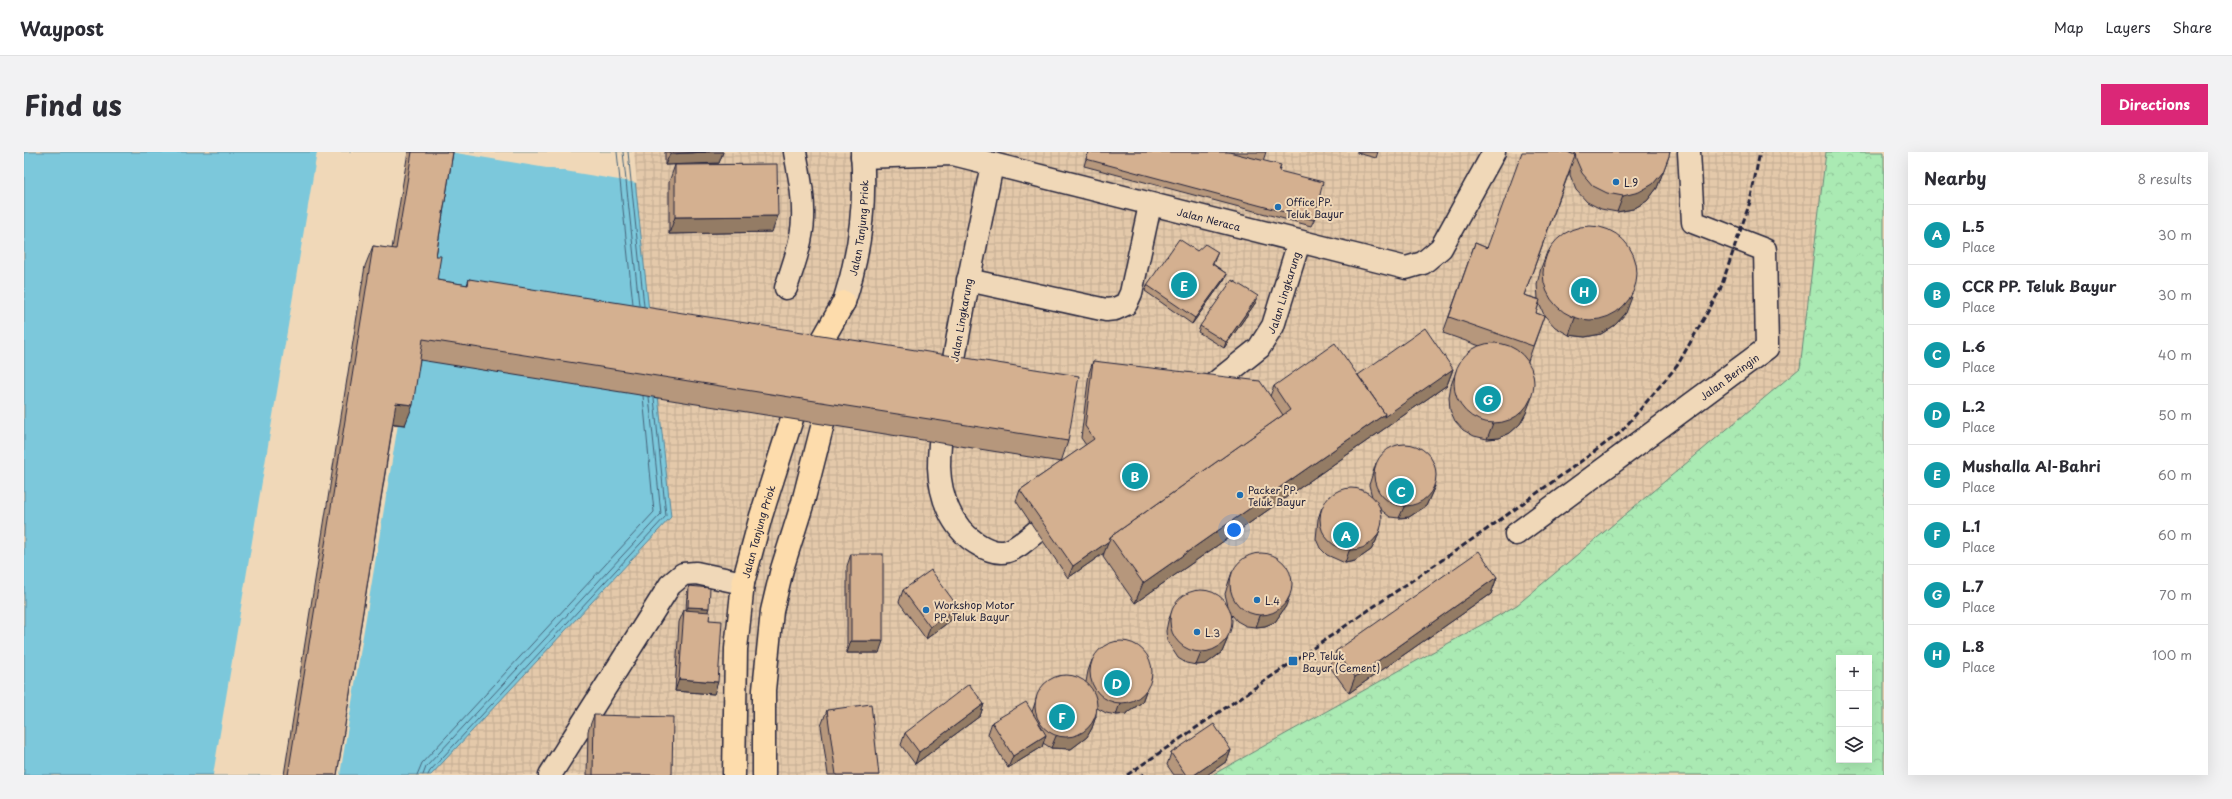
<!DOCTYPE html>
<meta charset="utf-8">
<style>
body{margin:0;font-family:"Playpen Sans",sans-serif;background:#f2f2f3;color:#2b2b33}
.controls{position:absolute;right:12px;bottom:12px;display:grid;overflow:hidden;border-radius:0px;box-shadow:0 4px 16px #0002}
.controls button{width:36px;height:36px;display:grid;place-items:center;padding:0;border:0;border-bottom:1px solid #e1e1e2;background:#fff;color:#2b2b33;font:20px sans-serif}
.you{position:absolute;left:1210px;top:378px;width:14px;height:14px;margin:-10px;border:3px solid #fff;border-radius:50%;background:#1a73e8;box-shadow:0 0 0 6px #1a73e833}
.badge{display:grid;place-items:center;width:26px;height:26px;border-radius:50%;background:#db2777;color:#fff;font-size:13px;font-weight:700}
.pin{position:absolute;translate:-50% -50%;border:2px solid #fff;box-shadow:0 1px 4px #0006}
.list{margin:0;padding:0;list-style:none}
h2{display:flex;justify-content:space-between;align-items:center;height:52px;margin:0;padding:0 16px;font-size:17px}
h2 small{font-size:13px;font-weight:400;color:#7c7c81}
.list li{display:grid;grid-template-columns:26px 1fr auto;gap:12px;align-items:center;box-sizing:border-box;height:60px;padding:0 16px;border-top:1px solid #e1e1e2}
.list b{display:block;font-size:15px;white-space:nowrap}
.list p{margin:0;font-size:13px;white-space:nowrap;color:#7c7c81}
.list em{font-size:13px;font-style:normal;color:#7c7c81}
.icon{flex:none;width:22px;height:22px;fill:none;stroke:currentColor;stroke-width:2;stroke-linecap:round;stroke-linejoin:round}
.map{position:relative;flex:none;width:1860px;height:623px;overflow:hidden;border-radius:0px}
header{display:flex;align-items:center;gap:24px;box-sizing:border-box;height:56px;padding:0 20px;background:#fff;border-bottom:1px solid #e1e1e2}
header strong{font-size:19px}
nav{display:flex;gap:22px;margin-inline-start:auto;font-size:14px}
.intro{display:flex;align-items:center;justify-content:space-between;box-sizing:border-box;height:96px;padding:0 24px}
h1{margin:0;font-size:28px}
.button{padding:10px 18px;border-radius:0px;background:#db2777;color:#fff;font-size:14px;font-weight:700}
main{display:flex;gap:24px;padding:0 24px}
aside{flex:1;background:#fff;border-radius:0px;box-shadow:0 4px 16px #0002}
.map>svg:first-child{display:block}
.industrial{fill:url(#industrial-grid)}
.forest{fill:url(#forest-crowns);stroke:#668677;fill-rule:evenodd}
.water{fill:#7bc8db;stroke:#57869b}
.pier{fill:#f0d8b8}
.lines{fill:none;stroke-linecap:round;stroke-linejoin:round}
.shore{stroke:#46647b;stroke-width:1}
.minor-casing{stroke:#22223b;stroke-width:25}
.highway-casing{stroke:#22223b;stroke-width:25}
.minor{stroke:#f0d8b8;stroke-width:22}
.highway{stroke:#fddcac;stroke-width:22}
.rail{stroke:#22223b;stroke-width:3;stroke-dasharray:6 3;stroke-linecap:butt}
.wall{fill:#b6977c;stroke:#22223b}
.shaded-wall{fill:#947b65;stroke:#22223b}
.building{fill:#d4b090;stroke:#22223b}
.poi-dot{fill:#1f6fb2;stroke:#f0d8b8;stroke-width:1.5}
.labels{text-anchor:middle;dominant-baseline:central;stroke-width:4;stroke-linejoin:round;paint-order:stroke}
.poi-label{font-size:10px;fill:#22223b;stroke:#f0d8b8;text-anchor:start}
.street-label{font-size:10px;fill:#22223b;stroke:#f0d8b8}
</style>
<header>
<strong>Waypost</strong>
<nav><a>Map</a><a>Layers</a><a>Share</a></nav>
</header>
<div class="intro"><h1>Find us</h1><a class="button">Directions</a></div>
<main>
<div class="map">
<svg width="1860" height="623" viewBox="0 0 1860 623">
<defs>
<pattern id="industrial-grid" width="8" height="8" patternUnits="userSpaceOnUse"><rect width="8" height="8" fill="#e4c9aa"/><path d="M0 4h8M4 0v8" fill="none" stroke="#c3ac93"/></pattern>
<pattern id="forest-crowns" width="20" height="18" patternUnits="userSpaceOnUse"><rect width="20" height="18" fill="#aaeab3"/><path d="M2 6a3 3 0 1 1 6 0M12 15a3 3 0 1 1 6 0" fill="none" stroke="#92c89b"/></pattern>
</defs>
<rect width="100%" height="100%" fill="#f0d8b8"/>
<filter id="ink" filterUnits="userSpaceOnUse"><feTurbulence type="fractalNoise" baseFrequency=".025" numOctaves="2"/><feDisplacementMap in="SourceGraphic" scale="8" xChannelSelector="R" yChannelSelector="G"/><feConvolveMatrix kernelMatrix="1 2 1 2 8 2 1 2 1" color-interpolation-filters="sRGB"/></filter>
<g filter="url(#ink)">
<!-- industrial -->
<path class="industrial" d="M156,0H1802L1776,216L1702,279L1339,623H42Z"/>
<!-- forest -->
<path class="forest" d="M1802,0H1860V623H1188L1493,453L1776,216ZM1815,506H1845V608H1815Z"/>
<!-- water -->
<path class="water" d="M0,0H608L647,365L407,623H0Z"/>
<!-- pier -->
<g class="pier">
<path d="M293,0H419L316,623H189Z"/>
<path d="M426,0H610L613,31Z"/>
</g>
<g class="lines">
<!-- shore -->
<g class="shore">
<path d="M593,0L609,152"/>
<path d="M599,0L615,153"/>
<path d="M604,0L620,154"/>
<path d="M393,623L398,611L630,360L619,244"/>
<path d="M399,623L402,615L637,362L625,245"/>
<path d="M404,623L406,619L642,364L630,246"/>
</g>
<defs>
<g id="minor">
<path id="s1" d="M838,5L929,2L1382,116L1399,111L1417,96L1470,0"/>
<path d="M968,13C955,77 941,142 930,207C923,242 915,278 915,315C916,344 927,375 952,391C980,409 990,398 1013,379"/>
<path d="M944,128L1082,158L1091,157L1102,152L1107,141L1126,53"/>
<path d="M762,136C769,114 778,91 779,67C780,44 775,22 771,0"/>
<path id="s2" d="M820,150C836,101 842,51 838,0"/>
<path id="s3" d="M1186,235L1235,196L1249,174L1275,90"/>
<path id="s4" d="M1492,382L1743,196L1741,98L1669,70L1665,0"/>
<path d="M526,623L646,433L659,422L672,421L719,431"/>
</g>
<g id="highway">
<path id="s5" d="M710,623L712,497L719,431L737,364L786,210L820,150"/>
<path d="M740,623V538L748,459L758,417L779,350L806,244"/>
</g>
</defs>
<!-- minor casing -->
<use href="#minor" class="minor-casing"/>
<!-- highway casing -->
<use href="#highway" class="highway-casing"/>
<!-- minor -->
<use href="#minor" class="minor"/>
<!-- highway -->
<use href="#highway" class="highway"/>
<!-- rail -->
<path class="rail" d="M1103,623L1462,378L1596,281L1653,214L1696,138L1726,50L1736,0"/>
</g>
<!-- wall -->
<g class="wall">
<path d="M384,0H429L412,104L413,128L443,133L445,127L1044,289L1037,310L396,208L381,273L369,272L313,623H260L341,114L349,94L368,97Z"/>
<path d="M641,0H699L695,11L641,13Z"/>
<path d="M1064,0H1242L1239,9L1255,19L1290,68L1287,74L1060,14Z"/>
<path d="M1333,0H1354L1352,6L1333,1Z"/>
<path d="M1547,0H1646L1633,36L1623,49L1609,57L1593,60L1577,57L1563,50L1552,38L1546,23V18L1500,143L1514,147L1513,132L1517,116L1523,100L1602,161L1591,173L1577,182L1561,185L1545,183L1531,175L1520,163L1515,151L1512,161L1520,164L1504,209L1502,261L1496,272L1486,281L1475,286L1463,287L1450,284L1439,278L1431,269L1426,258L1425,245L1427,233L1433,217L1456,194L1419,181L1451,91L1463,96L1546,1Z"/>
<path d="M651,13L748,80L645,82V30Z"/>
<path d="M1173,99L1194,100L1189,112L1203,122L1200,128L1168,172L1121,139L1123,133Z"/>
<path d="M1234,144L1232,150L1200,196L1174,180L1176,174Z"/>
<path d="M1069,209L1246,244L1250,234L1334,223L1429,217L1423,233L1111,451L1079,405L1080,401L1044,426L992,349L996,338L1062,293L1057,286L1065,221Z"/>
<path d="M1352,311L1411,334L1406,345L1402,354L1385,365L1375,366L1366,365L1356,357V377L1352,389L1347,398L1331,409L1321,411L1303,403L1296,396L1292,387L1294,367L1298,355L1348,345L1345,333Z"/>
<path d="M827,402L855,501H823V414Z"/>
<path d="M1208,420L1262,454L1251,470L1241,474L1232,475L1222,474L1213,469L1208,463L1203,488L1198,500L1182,512L1172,513L1162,511L1154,506L1143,489L1142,479L1144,469L1149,457L1204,454L1201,442L1204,432Z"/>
<path d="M1473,425L1467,442L1325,541L1306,515L1312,499Z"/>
<path d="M665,434L684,460L685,468L690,542L651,539L655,470L660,458H662L663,441Z"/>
<path d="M879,438L934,455L930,466L902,487L875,450Z"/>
<path d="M1068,508L1122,539L1118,550L1102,562L1092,563L1082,561L1073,556L1072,554V564L1068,576L1063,585L1047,597L1027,596L1019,591L1018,595L984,616L964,582L968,570L1008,560L1014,542L1062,530L1064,519Z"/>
<path d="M960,552L956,564L891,612L877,593L881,581Z"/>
<path d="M803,558L855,623H804L797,574Z"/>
<path d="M570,563L648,623H563L564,579Z"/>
<path d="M1207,598L1203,609L1183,623H1150L1143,613L1147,601Z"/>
</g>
<!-- shaded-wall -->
<g class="shaded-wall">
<path d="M682,0H699L695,11L641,13L646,2Z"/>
<path d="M1645,4L1633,36L1623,49L1609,57L1593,60L1599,44Z"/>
<path d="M754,64L748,80L645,82L651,65Z"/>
<path d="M1203,122L1200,128L1168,172L1171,166Z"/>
<path d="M1234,144L1232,150L1200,196L1202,190Z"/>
<path d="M1608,145L1602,161L1591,173L1577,182L1561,185L1545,183L1551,166Z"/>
<path d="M1429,217L1423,233L1111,451L1119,431L1361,262Z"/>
<path d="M1508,245L1502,261L1496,272L1486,281L1475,286L1463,287L1469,271Z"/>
<path d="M372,251L389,253L381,273L365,271Z"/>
<path d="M1411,334L1406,345L1402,354L1385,365L1375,366L1380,355Z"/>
<path d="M1356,377L1352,389L1347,398L1331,409L1321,411L1325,399Z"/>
<path d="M1085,389L1080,401L1044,426L1049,414Z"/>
<path d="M1473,425L1467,442L1325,541L1331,525Z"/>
<path d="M1266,443L1262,454L1251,470L1241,474L1232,475L1236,464Z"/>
<path d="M664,455L685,456L683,462L661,461Z"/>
<path d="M934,455L930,466L902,487L906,475Z"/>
<path d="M1203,488L1198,500L1182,512L1172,513L1177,501Z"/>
<path d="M827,489H859L855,501H823Z"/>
<path d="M655,527L694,530L690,542L651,539Z"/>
<path d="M1122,539L1118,550L1102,562L1092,563L1096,551Z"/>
<path d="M960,552L956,564L891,612L895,600Z"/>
<path d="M1072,564L1068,576L1063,585L1047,597L1027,596L1032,584Z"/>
<path d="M1022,583L1018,595L984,616L989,604Z"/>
<path d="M1207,598L1203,609L1183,623H1170Z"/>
</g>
<!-- building -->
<g class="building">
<path d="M388,0H429L412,104H417L413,128L444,133L445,127L1055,224L1044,289L399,187L389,253L372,251L313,623H264L349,94L372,97Z"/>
<path d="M646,0H682L646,2Z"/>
<path d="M1065,0H1205L1257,13L1255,19L1299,30L1290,68L1062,7Z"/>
<path d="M1498,0H1543L1551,3L1500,143L1516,148L1512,161L1520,164L1509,194L1425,165L1451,91L1463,96Z"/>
<path d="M1551,0H1646L1645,4L1639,20L1629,32L1615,40L1599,44L1583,41L1569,34L1558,21L1552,7Z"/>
<path d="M753,12L754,64L651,65V13Z"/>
<circle cx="1566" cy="121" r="47"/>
<path d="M1155,87L1173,99L1181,92L1194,100L1188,112L1203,122L1171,166L1123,133Z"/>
<path d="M1208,128L1234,144L1202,190L1176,174Z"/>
<path d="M1401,176L1429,217L1360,265L1361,262L1334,223Z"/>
<path d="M1311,191L1361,262L1119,431L1086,385L1266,258L1250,234Z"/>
<circle cx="1470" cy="231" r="40"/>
<path d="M1069,209L1236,229L1259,263L1086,385L1085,389L1049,414L996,338L1070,287L1061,274Z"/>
<circle cx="1381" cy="323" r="31"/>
<circle cx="1327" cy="367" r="31"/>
<path d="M1455,399L1473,425L1331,525L1312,499Z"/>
<circle cx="1237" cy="432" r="31"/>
<rect x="827" y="402" width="32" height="87"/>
<path d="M907,418L934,455L906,475L879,438Z"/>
<path d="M665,434L686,436L685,456L664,455Z"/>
<circle cx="1177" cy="469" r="31"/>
<path d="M660,458L686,460L685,468L698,469L694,530L655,527Z"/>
<circle cx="1097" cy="520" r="31"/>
<circle cx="1042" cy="554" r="31"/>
<path d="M945,532L960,552L895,600L881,581Z"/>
<path d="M1002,550L1022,583L989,604L968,570Z"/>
<path d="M847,552L855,623H812L803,558Z"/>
<path d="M570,563L649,565L648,623H569Z"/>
<path d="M1190,572L1207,598L1170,623H1162L1147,601Z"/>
<path d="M1119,621L1121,623H1116Z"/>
</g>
</g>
<!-- markers -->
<g class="poi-dot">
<circle cx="1592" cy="30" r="4"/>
<circle cx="1254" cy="55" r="4"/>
<circle cx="1216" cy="343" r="4"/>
<circle cx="1233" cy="448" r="4"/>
<circle cx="902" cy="458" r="4"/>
<circle cx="1173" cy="480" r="4"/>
<rect x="1264" y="504" width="10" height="10" rx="2"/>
</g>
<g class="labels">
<!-- poi labels -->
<g class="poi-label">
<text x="1600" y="30">L.9</text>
<text x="1262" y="49">Office PP.<tspan x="1262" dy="12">Teluk Bayur</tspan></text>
<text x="1224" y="337">Packer PP.<tspan x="1224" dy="12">Teluk Bayur</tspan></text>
<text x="1241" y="448">L.4</text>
<text x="910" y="452">Workshop Motor<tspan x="910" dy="12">PP. Teluk Bayur</tspan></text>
<text x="1181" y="480">L.3</text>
<text x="1278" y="503">PP. Teluk<tspan x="1278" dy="12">Bayur (Cement)</tspan></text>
</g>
<!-- street labels -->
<g class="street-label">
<text stroke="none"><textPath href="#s1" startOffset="355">Jalan Neraca</textPath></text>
<text stroke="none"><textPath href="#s2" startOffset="76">Jalan Tanjung Priok</textPath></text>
<text stroke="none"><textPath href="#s3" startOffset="124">Jalan Lingkarung</textPath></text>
<text transform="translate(937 168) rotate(-80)">Jalan Lingkarung</text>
<text stroke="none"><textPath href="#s4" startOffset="265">Jalan Beringin</textPath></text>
<text stroke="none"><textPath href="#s5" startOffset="246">Jalan Tanjung Priok</textPath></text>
</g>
</g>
</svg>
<div class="controls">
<button>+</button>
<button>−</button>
<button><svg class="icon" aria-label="layers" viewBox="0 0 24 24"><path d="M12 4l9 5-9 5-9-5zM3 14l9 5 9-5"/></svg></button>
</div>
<div class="you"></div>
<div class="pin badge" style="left:1322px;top:383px;background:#0f9aa8">A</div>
<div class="pin badge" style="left:1111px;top:324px;background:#0f9aa8">B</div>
<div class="pin badge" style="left:1377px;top:339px;background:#0f9aa8">C</div>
<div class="pin badge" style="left:1093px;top:531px;background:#0f9aa8">D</div>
<div class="pin badge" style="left:1160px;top:133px;background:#0f9aa8">E</div>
<div class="pin badge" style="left:1038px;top:565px;background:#0f9aa8">F</div>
<div class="pin badge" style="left:1464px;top:247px;background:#0f9aa8">G</div>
<div class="pin badge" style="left:1560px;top:139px;background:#0f9aa8">H</div>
</div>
<aside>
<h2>Nearby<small>8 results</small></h2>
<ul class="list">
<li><span class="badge" style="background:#0f9aa8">A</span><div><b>L.5</b><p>Place</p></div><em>30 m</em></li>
<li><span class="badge" style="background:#0f9aa8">B</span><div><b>CCR PP. Teluk Bayur</b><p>Place</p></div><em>30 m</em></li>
<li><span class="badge" style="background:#0f9aa8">C</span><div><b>L.6</b><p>Place</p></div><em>40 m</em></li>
<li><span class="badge" style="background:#0f9aa8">D</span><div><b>L.2</b><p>Place</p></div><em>50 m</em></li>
<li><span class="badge" style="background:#0f9aa8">E</span><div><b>Mushalla Al-Bahri</b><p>Place</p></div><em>60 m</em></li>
<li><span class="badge" style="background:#0f9aa8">F</span><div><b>L.1</b><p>Place</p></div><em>60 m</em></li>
<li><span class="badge" style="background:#0f9aa8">G</span><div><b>L.7</b><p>Place</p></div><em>70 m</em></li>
<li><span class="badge" style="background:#0f9aa8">H</span><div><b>L.8</b><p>Place</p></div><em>100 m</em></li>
</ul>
</aside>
</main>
